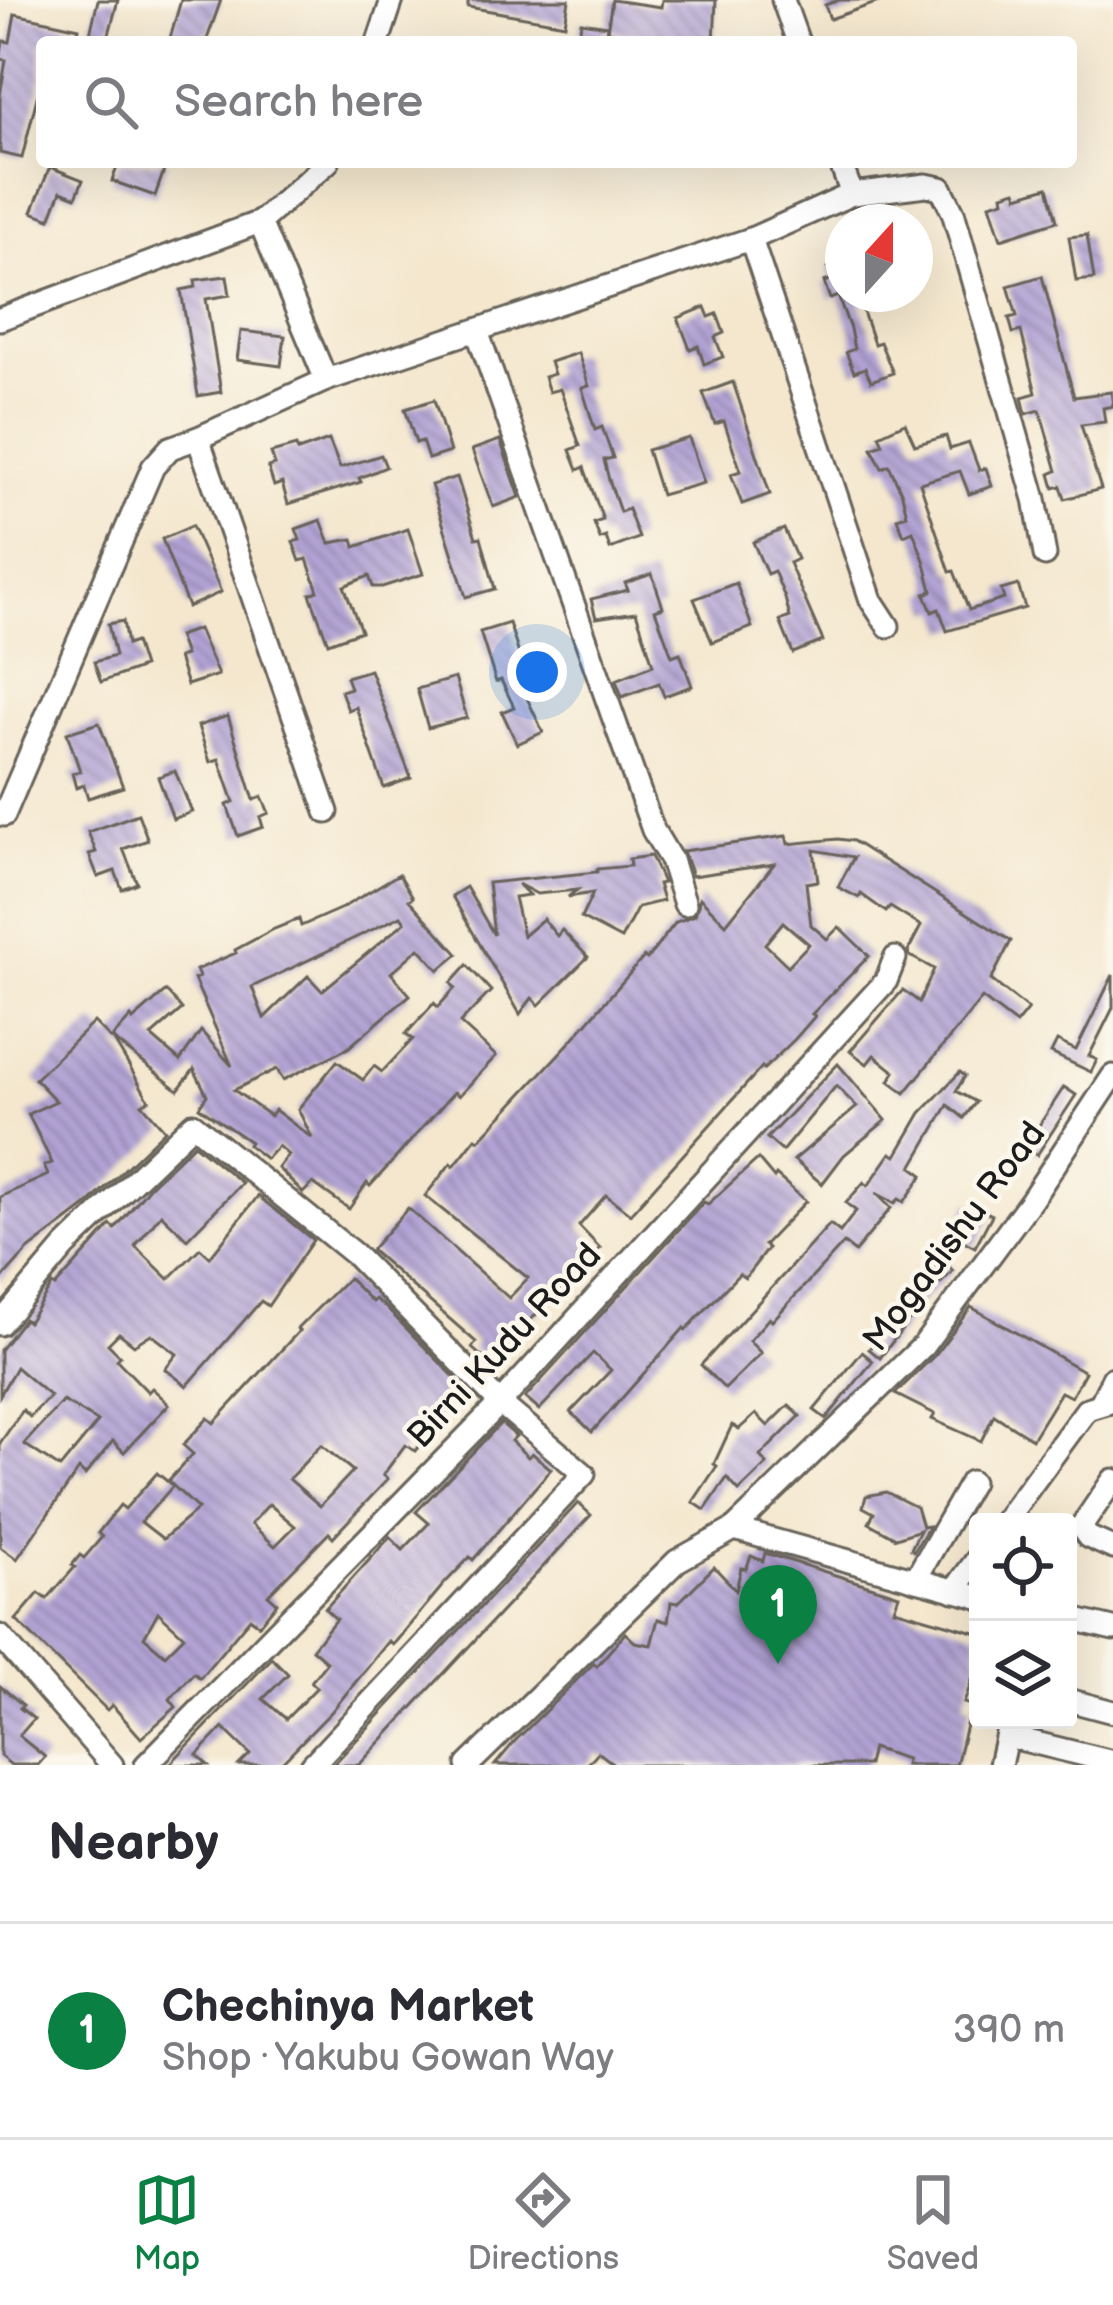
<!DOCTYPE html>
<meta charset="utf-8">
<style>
body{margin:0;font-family:"Balsamiq Sans",sans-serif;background:#f2f2f3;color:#2b2b33}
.controls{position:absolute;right:36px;bottom:36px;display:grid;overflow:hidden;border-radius:12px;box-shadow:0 12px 48px #0002}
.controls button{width:108px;height:108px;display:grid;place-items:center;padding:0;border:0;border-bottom:3px solid #e1e1e2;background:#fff;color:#2b2b33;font:60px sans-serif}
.compass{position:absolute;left:825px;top:204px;width:108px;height:108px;border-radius:50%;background:#fff;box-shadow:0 12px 48px #0002;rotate:21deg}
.you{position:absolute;left:537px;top:672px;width:42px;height:42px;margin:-30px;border:9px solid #fff;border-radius:50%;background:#1a73e8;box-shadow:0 0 0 18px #1a73e833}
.badge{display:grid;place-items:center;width:78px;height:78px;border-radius:50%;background:#0b8043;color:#fff;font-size:39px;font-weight:700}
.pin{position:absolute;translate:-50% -99px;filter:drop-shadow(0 3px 6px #0008)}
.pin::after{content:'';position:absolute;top:63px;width:42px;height:36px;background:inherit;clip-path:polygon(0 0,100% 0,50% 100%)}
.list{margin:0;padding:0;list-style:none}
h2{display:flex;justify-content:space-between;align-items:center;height:156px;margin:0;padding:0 48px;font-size:51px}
h2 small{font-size:39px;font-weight:400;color:#7c7c81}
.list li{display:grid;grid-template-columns:78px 1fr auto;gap:36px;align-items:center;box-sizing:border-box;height:216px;padding:0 48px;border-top:3px solid #e1e1e2}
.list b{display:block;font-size:45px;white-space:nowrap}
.list p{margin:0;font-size:39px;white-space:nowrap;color:#7c7c81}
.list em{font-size:39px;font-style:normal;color:#7c7c81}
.icon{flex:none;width:66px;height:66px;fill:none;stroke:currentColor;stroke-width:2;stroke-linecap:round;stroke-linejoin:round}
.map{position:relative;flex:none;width:1113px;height:1765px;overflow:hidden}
.search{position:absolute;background:#fff;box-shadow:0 12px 48px #0002;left:36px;right:36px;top:36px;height:132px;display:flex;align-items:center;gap:30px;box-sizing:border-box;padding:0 42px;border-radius:12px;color:#7c7c81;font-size:45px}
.sheet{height:372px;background:#fff}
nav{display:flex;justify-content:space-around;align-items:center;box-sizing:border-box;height:168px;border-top:3px solid #e1e1e2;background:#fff;font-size:33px;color:#7c7c81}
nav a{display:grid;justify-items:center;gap:6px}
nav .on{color:#0b8043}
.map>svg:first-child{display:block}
.building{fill:url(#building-back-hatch);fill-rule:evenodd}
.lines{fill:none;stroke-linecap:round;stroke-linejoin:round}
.minor-casing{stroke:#68635a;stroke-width:27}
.minor{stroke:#fff;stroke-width:21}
.labels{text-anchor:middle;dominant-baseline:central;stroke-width:9;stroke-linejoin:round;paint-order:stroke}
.street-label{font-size:36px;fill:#1c1c1c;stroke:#fbf7ec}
</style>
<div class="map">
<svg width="1113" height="1765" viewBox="0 0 1113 1765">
<defs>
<pattern id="building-back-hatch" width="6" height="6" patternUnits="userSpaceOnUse" patternTransform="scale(3)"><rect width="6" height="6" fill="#b1a3d4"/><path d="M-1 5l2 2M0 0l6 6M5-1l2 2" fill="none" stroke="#8f84ab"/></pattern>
</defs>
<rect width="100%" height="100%" fill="#fbf7ec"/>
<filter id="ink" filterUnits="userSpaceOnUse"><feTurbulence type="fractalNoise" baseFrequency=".00833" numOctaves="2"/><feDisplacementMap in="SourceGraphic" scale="24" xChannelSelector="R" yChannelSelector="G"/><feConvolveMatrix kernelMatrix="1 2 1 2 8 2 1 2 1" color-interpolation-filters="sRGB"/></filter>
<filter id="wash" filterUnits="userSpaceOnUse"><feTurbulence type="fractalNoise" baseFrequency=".004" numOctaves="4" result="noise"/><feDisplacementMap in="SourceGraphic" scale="48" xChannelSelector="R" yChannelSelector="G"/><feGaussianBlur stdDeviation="2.7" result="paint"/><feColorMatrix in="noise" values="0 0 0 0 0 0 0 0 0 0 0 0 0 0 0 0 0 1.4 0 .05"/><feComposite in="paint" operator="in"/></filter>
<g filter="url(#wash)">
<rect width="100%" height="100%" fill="#f4e7ce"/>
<g id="blocks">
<!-- building -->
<g class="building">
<path d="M98,0H118L108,38L90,34Z"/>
<path d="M181,0H221L206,42H169Z"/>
<path d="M468,0H569L565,24L468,7Z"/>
<path d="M612,0L661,7L662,0H716L714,42H681L607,31Z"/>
<path d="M839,0H878L879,2L830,19L825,5Z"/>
<path d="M15,14L79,28L76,42H42V77L22,158L0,153V96L6,60L0,59L3,41L10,42Z"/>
<path d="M581,22L607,26L604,42H578Z"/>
<path d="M119,162H167L155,196L112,181Z"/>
<path d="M50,167L83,180L76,197L61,191L50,219L32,212Z"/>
<path d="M1048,187L1057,221L1001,239L990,204L1004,200L1003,194L1016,190L1018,196Z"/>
<path d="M1087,235L1094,279L1076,281L1069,237Z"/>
<path d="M843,263V294H857L874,344L880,342L893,373L871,381L865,368L854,372L846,352L854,349L850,329L838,296L830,299L824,282L832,279L828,268Z"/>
<path d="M227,276L230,295L206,299L221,392L198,396L181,290L196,287L195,280Z"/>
<path d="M1042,276L1074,397L1111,392L1113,406L1103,408L1105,422L1081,425L1101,489L1065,499L1061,486L1054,488L1050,474L1057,471L1040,410L1026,414L1022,397L1036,393L1021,331L1013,333L1009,318L1017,316L1008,286Z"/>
<path d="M705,307L709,317L717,314L724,333L715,337L723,357L704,364L698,346L690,349L678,318Z"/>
<path d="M241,331L285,336L281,366L237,360Z"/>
<path d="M578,353L589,386L582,388L595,430L602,427L613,458L604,460L609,480L620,512L628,509L639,538L610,549L606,537L600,539L594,523L603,520L584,467L578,470L570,450L580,446L560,389L549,392L544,377L554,374L550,362Z"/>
<path d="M733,382L770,494L742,504L731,474L741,471L734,451L724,421L715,424L703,393Z"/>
<path d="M434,400L450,452L428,459L422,441L416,443L405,409Z"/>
<path d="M905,423L915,445L946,436L950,449L969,443L979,470L986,468L992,486L969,494L960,471L920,483L950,572L954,571L969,610L1004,599L1001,590L1018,585L1025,608L947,631L939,609L932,612L925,594L932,591L925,563L913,531L904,535L897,518L907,515L902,494L889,465L882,468L872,448L883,444L879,435Z"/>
<path d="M689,438L704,483L661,495L647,450Z"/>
<path d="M329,440L340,468L381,455L386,467L359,478L361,482L288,504L282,483L274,486L268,467L275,465L271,453L296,446L298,451Z"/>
<path d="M500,440L520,497L493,507L472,450Z"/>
<path d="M457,477L476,538L481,537L495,589L466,597L431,485Z"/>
<path d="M321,520L330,543L353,539L355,547L408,529L423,574L382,587H373L369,576L344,586L361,631L328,643L310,594L318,591L307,559L300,561L293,542L300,540L296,529Z"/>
<path d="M192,526L221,592L188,607L162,539Z"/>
<path d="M784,529L797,559L789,563L823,641L793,653L780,621L790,617L785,598L774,571L767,574L753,542Z"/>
<path d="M652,574L663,607L655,610L672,656L680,653L692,686L664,696L659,683L622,697L616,680L653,665L647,645L636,612L596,618L591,599L628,590L625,583Z"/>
<path d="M736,583L752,627L712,642L694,599Z"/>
<path d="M123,621L127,645L135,642L143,667L101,682L94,662L115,656L108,624Z"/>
<path d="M509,623L525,673L516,675L543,732L517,744L502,712L514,707L501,680L496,682L480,632Z"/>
<path d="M198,629L218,675L187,685L178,658L185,655L178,636Z"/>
<path d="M370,670L411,778L384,788L356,707L348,710L341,691L350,688L346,677Z"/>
<path d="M455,678L467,718L428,728L417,689Z"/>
<path d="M228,716L254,800L262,797L269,813L260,817L263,827L238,836L227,805L234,802L219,759L210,762L198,726Z"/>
<path d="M99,723L123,787L88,798L84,785L76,788L72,773L80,771L67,733Z"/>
<path d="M175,771L192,812L173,819L158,777Z"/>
<path d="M138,814L148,840L123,849L137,883L122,889L115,871L98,877L89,854L96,852L88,832Z"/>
<path d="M786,836L788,844L838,839L853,841L1011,941L991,980L1028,1009L1016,1024L982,998L905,1093L889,1081L895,1072L874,1055L867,1064L850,1051L903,990L919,1002L934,969L910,956L908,951L921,926L890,907L886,912L861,894L859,898L838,887L854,857L814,850L818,881L806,883L811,925L827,939L839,927L869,956L812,1014L815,1016L795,1039L764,1069L762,1067L630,1214L606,1195L579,1226L600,1248L489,1363L472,1348L476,1342L371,1250L408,1208L509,1298L528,1278L425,1196L451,1163L454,1166L476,1138L479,1140L571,1041L644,957L647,959L676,922L695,915L700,898L726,924L774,864L692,876L683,851ZM783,922L809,944L788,966L765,944Z"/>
<path d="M651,856L663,883L658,884L663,901L638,907L621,939L581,918L593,893L568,897L577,890L537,894L518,884L529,895L514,897L523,936L543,919L557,936L562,930L588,957L539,1005L532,998L520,1014L452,896L466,887L494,935L488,883L597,872V869L630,866L629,859Z"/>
<path d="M399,874L413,897L409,900L458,954L439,970L419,948L391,973L410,995L348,1048L283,1080L277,1069L234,1090L270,1116L275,1110L312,1138L298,1109L337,1061L363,1080L374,1066L382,1072L413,1039L406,1034L434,1003L438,1007L455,988L451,983L467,965L491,991L460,1023L496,1056L459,1096L454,1092L392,1162L370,1186L367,1183L349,1209L313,1183L303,1193L278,1168L288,1155L278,1146L266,1159L248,1145L250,1142L199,1107L207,1095L194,1069L178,1090L113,1039L149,1100L142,1104L165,1130L86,1206L28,1250L0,1281V1197L48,1175L44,1166L52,1163L28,1114L56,1101L35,1079L94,1022L111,1039L131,1017L133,1020L166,991L182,1009L151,1036L180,1061L201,1031L232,1066L194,979L199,977L196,970L236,953L235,950L274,929L299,919L301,926L342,908ZM401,916L405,922L322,991L308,976L264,1018L252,987Z"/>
<path d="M1113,975V1008L1089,1056L1097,1060L1091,1072L1051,1053L1057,1041L1076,1050Z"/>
<path d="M838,1064L886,1120L844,1155L822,1184L794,1160L857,1107L836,1086L782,1151L767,1138Z"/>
<path d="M960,1072L965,1076L956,1091L976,1102L964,1118L948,1105L912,1167L923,1175L904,1202L899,1199L895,1203L876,1193L891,1208L855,1252L844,1243L772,1321L769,1318L749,1341L761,1353L725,1389L701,1365L830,1224L840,1232L856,1211L846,1203L864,1182L868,1186L891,1153L896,1156L921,1113Z"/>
<path d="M1064,1087L1076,1095L1037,1155L1025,1147Z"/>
<path d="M194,1144L242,1183L187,1239L161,1214L135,1246L169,1279L200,1248L210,1257L258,1196L313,1240L268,1306L261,1301L187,1386L165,1369L177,1354L151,1334L134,1345L119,1333L108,1344L120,1356L117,1360L148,1392L152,1388L169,1404L124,1452L113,1441L85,1475L79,1469L17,1559L0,1547V1443L23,1410L30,1417L50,1396L16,1367L0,1395V1350L24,1319L28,1322L52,1285L55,1287L111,1225L115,1229L149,1187ZM63,1401L98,1422L60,1468L24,1444Z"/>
<path d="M758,1159L774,1178L776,1175L806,1201L764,1245L768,1248L745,1278L739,1274L686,1330L684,1328L592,1432L571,1412L611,1370L593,1353L539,1410L525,1398L704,1202L708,1204Z"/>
<path d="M969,1203L992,1215L975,1247L952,1235Z"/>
<path d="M943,1260L953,1271L917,1306L907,1295Z"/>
<path d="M348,1278L372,1302L375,1299L385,1307L465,1388L415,1451L405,1445L383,1475L388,1479L333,1537L329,1533L268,1595L277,1603L259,1625L250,1618L200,1678L194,1673L170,1699L176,1707L141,1738L112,1705L107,1710L16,1620L39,1593L47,1599L75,1567L72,1565L80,1555L84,1558L102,1537L98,1533L120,1505L125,1509L157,1473L173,1486L141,1522L163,1539L198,1509L168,1481L193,1454L183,1445L208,1418L214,1423L299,1331L297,1329ZM321,1445L353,1471L320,1506L289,1479ZM269,1504L295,1526L275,1546L251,1524ZM158,1612L184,1636L165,1655L144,1637Z"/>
<path d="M905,1303L916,1311L880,1358L869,1349Z"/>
<path d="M971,1307L1085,1372L1071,1397L1061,1392L1032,1439L994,1415L981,1441L932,1419L935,1414L895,1394L935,1355Z"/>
<path d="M862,1352L873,1361L826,1419L814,1410Z"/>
<path d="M789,1405L800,1416L760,1456L767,1464L739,1491L727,1478L705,1510L693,1502L717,1466L714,1464L732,1425L739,1429L756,1414L768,1426Z"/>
<path d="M501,1423L516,1436L511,1441L528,1457L532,1453L551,1469L473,1560L470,1557L444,1584L393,1645L389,1641L332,1711L279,1765H239L250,1754L223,1728L197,1755L208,1765H169L272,1658L288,1674L263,1699L286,1719L317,1687L311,1682L327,1662L312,1649L336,1619L325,1609L390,1537L403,1550L429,1523L416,1512Z"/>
<path d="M886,1492L916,1507L922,1527L929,1526L914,1551L911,1549L920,1530L896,1538L869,1523L874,1513L863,1507L866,1496Z"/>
<path d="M578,1503L591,1515L359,1765H333Z"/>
<path d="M765,1553L899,1595L894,1609L978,1633V1663L964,1703L971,1705L956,1765H905L906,1759L872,1748L868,1765H615L598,1752L587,1765H495L515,1741L594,1663L597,1666L625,1633L635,1642L651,1645L658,1619L668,1622L671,1602L678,1603L714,1567L736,1590L741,1568L746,1569L751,1556L763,1561Z"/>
<path d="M0,1686L23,1705L20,1708L34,1719L19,1736L45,1757L38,1765H11L0,1756Z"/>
</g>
</g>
</g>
<g filter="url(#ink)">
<use href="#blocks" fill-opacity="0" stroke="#68635a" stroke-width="3"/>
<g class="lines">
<defs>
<g id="minor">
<path d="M783,0L798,42"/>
<path d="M378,42L392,0"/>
<path d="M852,194L926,185L941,188L953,212L1035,499L1045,555"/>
<path d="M260,222L326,380"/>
<path d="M751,239L871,600L888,626"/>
<path d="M0,319L260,222L328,162"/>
<path d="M477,331L653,830L671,860L685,904"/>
<path d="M327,812L198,438L326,380L751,239L852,194L840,162"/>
<path d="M4,815L153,467L170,448L198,438"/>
<path d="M0,1324L65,1247L193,1124L354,1254L500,1403L584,1474L312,1765"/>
<path d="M1102,1401L1113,1378"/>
<path d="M1113,1480L1081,1527L1088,1537L1113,1548"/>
<path d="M1004,1522L1087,1409L1113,1401"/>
<path d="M734,1529L923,1346L1032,1199L1113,1076"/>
<path d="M915,1580L971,1482"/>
<path d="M954,1591L978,1558"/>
<path d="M1068,1618L1113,1629"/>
<path d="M0,1636L112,1765"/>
<path d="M1068,1700L1113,1712"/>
<path d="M1007,1736L1113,1762"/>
<path d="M146,1765L500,1403L886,981L895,958"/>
<path d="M468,1765L677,1561L734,1529L978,1597"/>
<path d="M1000,1765L1010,1720"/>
</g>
</defs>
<!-- minor casing -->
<use href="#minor" class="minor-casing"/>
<!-- minor -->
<use href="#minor" class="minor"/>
</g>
</g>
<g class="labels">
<!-- street labels -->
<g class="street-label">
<text transform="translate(955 1237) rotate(-53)">Mogadishu Road</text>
<text transform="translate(505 1346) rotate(-47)">Birni Kudu Road</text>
</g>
</g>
</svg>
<div class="controls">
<button><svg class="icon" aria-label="locate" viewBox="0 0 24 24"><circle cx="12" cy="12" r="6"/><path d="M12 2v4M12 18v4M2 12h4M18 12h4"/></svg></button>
<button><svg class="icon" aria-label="layers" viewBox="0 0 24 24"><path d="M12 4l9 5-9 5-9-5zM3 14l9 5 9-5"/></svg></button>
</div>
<svg class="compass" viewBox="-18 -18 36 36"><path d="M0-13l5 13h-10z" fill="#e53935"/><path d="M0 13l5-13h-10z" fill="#7c7c81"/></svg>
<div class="you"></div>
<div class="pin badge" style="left:778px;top:1664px">1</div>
<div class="search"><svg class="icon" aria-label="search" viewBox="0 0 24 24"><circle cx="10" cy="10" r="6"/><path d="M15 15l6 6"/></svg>Search here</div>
</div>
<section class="sheet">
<h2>Nearby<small></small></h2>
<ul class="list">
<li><span class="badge">1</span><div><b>Chechinya Market</b><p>Shop · Yakubu Gowan Way</p></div><em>390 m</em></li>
</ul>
</section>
<nav>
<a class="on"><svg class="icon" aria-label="map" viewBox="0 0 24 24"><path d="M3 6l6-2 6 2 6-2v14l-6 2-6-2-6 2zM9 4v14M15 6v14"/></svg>Map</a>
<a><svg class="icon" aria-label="directions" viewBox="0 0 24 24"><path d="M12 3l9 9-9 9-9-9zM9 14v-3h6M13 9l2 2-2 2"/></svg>Directions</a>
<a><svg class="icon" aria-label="saved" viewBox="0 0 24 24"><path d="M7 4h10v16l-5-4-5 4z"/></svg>Saved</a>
</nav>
